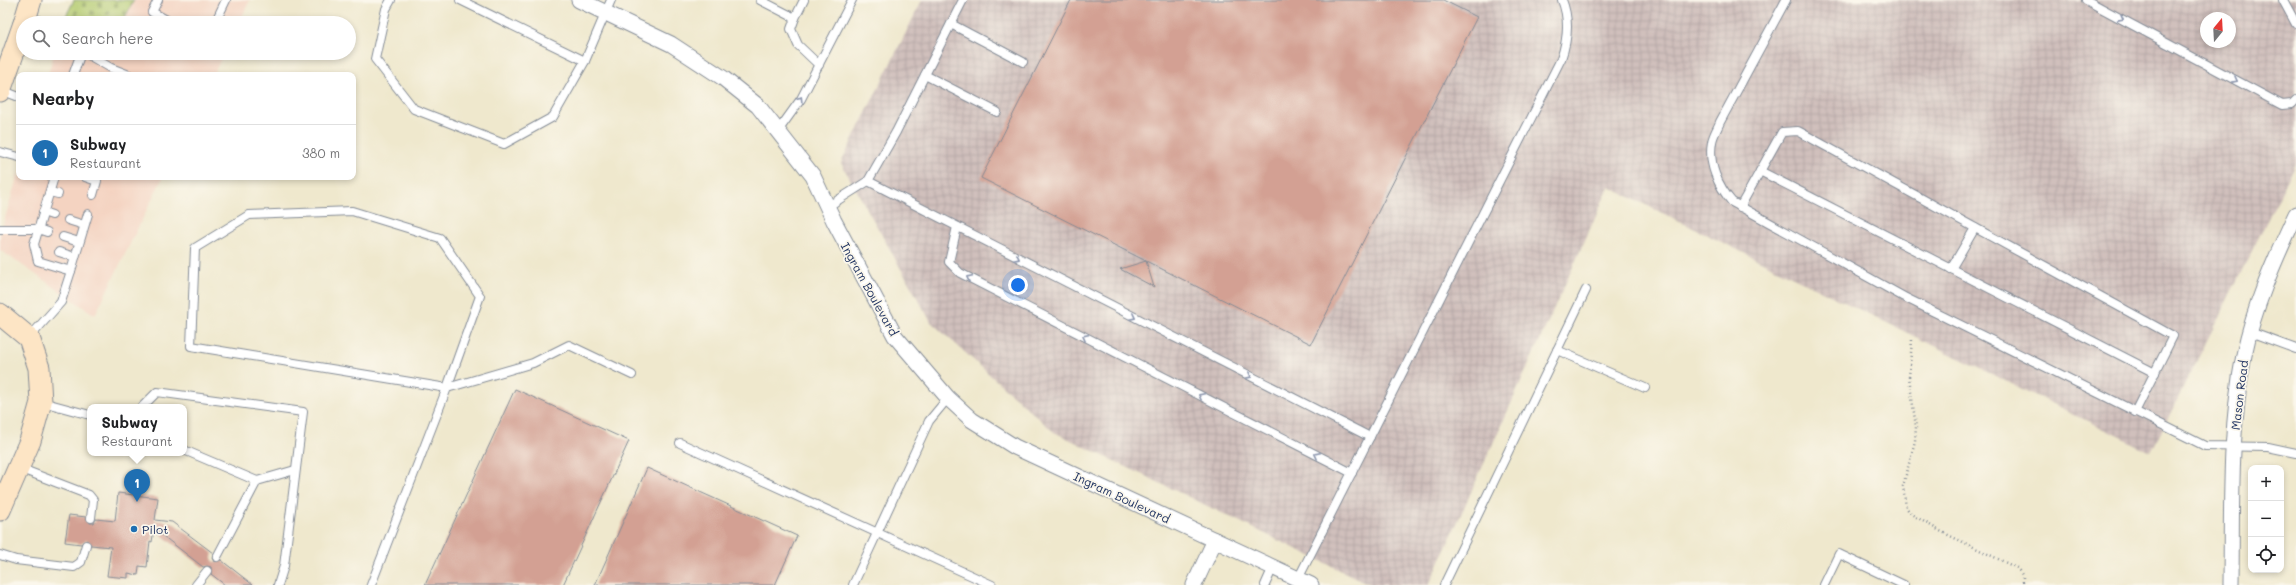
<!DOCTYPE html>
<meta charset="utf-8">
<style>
body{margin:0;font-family:Mali,sans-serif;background:#f2f2f2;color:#202124}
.controls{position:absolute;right:12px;bottom:12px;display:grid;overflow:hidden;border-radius:8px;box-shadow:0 2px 6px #0003}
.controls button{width:36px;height:36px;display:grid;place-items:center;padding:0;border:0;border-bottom:1px solid #e0e0e0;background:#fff;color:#202124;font:20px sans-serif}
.compass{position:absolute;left:2200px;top:12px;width:36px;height:36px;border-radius:50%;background:#fff;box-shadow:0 2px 6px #0003;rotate:18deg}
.you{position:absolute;left:1018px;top:285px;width:14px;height:14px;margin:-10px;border:3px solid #fff;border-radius:50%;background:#1a73e8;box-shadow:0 0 0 6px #1a73e833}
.badge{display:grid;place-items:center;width:26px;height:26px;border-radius:50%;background:#1f6fb2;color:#fff;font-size:13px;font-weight:700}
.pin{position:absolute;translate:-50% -33px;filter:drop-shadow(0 1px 2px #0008)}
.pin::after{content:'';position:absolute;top:21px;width:14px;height:12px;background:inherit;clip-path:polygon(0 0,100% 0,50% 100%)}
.popup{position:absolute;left:87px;top:404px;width:100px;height:52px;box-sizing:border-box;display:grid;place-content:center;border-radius:8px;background:#fff;filter:drop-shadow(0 1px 3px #0005);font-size:13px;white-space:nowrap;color:#757577}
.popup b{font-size:15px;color:#202124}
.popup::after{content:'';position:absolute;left:50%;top:100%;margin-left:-8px;border:8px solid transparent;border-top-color:#fff}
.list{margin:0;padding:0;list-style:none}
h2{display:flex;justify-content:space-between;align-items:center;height:52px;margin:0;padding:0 16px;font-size:17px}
h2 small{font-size:13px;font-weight:400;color:#757577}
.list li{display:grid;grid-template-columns:26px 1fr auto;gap:12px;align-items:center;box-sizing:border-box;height:56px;padding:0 16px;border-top:1px solid #e0e0e0}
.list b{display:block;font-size:15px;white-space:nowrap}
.list p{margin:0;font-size:13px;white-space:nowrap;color:#757577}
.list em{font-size:13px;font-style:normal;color:#757577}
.icon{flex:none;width:22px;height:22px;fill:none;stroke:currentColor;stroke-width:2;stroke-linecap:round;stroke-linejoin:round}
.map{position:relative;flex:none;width:2296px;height:585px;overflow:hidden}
.search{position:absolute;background:#fff;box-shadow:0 2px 6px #0003;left:16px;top:16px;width:340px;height:44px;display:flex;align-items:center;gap:10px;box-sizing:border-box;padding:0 14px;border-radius:22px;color:#757577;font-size:15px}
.panel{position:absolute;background:#fff;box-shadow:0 2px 6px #0003;left:16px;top:72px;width:340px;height:108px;border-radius:8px}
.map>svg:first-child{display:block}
.built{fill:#f4d3c1}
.industrial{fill:url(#industrial-grid);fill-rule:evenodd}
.cemetery{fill:url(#cemetery-stones);stroke:#687d66}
.building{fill:#d3a093}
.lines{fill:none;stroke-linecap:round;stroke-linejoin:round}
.lane-casing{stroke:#858c96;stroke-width:10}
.street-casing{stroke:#858c96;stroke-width:17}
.secondary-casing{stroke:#858c96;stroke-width:23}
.path{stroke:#858c96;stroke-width:2.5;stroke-dasharray:1 3;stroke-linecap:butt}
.lane{stroke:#fff;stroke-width:8}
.street{stroke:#fff;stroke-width:15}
.secondary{stroke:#fde5c5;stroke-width:21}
.oneway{stroke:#8d97ae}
.poi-dot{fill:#1f6fb2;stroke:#fbf7ec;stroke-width:1.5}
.labels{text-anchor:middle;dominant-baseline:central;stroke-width:3.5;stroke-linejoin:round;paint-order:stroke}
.street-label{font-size:12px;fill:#1b2f5e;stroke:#fbf7ec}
.poi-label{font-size:12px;fill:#1b2f5e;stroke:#fbf7ec;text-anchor:start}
</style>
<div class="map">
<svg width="2296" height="585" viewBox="0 0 2296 585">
<defs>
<pattern id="industrial-grid" width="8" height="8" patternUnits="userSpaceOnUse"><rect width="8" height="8" fill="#d0c0bc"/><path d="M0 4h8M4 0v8" fill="none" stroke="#b2a5a4"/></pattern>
<pattern id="cemetery-stones" width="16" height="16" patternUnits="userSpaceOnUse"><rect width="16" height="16" fill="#b4cb6f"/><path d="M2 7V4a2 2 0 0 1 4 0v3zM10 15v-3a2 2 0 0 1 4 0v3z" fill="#92a55e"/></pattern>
</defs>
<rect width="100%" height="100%" fill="#fbf7ec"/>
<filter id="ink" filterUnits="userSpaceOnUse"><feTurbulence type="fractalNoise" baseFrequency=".025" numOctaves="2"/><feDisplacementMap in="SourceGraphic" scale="8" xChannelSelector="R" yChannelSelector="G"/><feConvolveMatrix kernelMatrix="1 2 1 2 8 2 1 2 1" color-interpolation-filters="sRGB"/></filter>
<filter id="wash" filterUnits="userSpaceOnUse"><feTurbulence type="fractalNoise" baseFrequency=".012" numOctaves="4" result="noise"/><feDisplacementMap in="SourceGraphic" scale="16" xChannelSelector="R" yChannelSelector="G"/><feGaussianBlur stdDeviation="0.9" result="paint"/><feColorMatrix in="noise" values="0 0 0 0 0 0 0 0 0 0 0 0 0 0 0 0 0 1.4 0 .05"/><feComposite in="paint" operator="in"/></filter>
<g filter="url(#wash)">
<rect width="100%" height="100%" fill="#efe8cd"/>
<!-- built -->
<g class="built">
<path d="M74,0H250L239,23H63Z"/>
<path d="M54,53H224L213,75H48Z"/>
<path d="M19,171V177H163L95,315L0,250V235Z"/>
</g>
<!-- industrial -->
<path class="industrial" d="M922,0H2296V163L2151,452L1609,187L1429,585H1371L1054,432L931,322L841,163ZM2206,18H2230V42H2206Z"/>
<!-- cemetery -->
<path class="cemetery" d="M74,0H134L122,23H75L65,18Z"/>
<g id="blocks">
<!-- building -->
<g class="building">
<path d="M1071,0H1443L1477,17L1311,344L981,178Z"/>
<path d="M1146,261L1154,287L1120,269Z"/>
<path d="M515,389L629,441L563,585H425Z"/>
<path d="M647,468L797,536L775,585H595Z"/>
<path d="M118,493L158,498L155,520L172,522L213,553L212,558L214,562L221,560L253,585H225L211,574V567L207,566L203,567L154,529L152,542L150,541L147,567L139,566L138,575L128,573V578L107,576L111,547L91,545L87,540L81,544L65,542L69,515L86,517L90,523H94L96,519L115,521Z"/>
</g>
</g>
</g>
<g filter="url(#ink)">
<use href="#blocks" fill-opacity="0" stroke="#858c96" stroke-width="1"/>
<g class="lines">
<defs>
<g id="lane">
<path d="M158,0L152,12L172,23"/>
<path d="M391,0L386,9L375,59L414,109L504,144L553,117L585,61"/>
<path d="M460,0L585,61L611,0"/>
<path d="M760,0L795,18L804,0"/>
<path d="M1786,0L1720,122C1718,128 1713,135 1712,142C1708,164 1718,186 1732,202L1904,297L2205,446L2268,447L2296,453"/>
<path d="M2086,0L2282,105L2292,104L2296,100"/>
<path d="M2283,0L2296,24"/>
<path d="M26,16L46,23"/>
<path d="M795,18L791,29L798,45L819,65"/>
<path d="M215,23L226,0"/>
<path d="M951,24L1023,62"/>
<path d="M85,53L111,68L129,75"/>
<path d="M73,75L81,53"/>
<path d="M925,75L997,112"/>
<path d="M1,90L19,97"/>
<path d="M778,131L801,99L852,0"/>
<path d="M0,152L19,157"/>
<path d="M1760,171L2155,373"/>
<path d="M54,177L34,244L38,261L71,271L88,214"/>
<path d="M85,177L97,181L93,195"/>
<path d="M868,181L1370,437"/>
<path d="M50,192L58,194"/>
<path d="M827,207L868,181L896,132L963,0"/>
<path d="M1740,207L1782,132L1798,131L2173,336L2135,412"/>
<path d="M43,212L52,215"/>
<path d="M68,220L84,225"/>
<path d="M957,227L949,262L960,273L1352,473"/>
<path d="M0,229H38L47,232"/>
<path d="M63,237L79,242"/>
<path d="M59,252L75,257"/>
<path d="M1951,269L1975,228"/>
<path d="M2250,332L2296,349"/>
<path d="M29,338L61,302L71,271"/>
<path d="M1557,350L1645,388"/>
<path d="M42,402L90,415"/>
<path d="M142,407L157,392L303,412L284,566L278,585"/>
<path d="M680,443L992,585"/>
<path d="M184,450L257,481"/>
<path d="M19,468L89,495L93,500L91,518"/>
<path d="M0,555L16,560L74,567L81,562L86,545"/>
<path d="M217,557L257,481L295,470"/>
<path d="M1298,579L1561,59C1568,39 1570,20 1562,0"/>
<path d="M196,585L207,571"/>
<path d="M371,585L447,388L480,296L440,238L352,211L249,215L195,248L191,346L447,388L533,363L569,345L632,375"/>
<path d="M853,585L929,421L948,398"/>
<path d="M1265,585L1273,567"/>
<path d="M1444,585L1586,290"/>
<path d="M1824,585L1839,554L1904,585"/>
</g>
<g id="street">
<path d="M579,0L671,44L723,78L758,106L813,176L834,221L895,336L948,398L972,420L1015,447L1311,585"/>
<path d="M1194,585L1215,540"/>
<path d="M2231,585C2232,509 2229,430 2244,355C2254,306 2275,259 2296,214"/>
</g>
<g id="secondary">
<path d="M24,23L31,0"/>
<path d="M0,91L23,26"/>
<path d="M0,314L29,338L39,368L41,402L30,441L0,510"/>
</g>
</defs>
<!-- lane casing -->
<use href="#lane" class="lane-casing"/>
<!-- street casing -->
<use href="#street" class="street-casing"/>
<!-- secondary casing -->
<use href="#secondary" class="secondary-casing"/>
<!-- path -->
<path class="path" d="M1912,340L1909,377L1916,427L1915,441L1903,486L1906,507L1911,514L1940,531L2017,568L2023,576V585"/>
<!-- lane -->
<use href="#lane" class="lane"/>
<!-- street -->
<use href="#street" class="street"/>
<!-- secondary -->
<use href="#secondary" class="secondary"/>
</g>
<!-- one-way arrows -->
<defs><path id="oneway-chevron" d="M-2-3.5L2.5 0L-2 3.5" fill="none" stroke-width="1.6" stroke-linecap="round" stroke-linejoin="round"/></defs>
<g class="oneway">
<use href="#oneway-chevron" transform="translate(2121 18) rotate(28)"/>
<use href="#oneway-chevron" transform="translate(2235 80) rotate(28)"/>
<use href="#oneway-chevron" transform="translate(800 99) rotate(-58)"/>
<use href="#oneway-chevron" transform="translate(1017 258) rotate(27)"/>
<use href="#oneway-chevron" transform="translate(969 278) rotate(-153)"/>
<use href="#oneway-chevron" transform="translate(1133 317) rotate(27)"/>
<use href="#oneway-chevron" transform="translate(1085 337) rotate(-153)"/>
<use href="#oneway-chevron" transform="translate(1249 376) rotate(27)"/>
<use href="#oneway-chevron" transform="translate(1201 396) rotate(-153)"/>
<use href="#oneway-chevron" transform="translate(1317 455) rotate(-153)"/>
</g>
</g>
<!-- markers -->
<circle class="poi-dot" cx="134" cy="529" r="4"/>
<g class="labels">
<!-- street labels -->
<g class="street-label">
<text transform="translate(870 289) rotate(61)">Ingram Boulevard</text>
<text transform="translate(2239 395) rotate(-83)">Mason Road</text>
<text transform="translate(1122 497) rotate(25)">Ingram Boulevard</text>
</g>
<!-- poi labels -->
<g class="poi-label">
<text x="142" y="529">Pilot</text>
</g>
</g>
</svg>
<div class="controls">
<button>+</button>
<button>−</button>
<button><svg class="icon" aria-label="locate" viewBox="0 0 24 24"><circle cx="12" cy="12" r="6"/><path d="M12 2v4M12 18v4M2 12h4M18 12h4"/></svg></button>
</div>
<svg class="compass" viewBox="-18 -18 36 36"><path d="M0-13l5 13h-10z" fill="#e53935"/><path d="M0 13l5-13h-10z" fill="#757577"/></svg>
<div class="you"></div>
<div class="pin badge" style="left:137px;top:502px">1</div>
<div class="popup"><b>Subway</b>Restaurant</div>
<div class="search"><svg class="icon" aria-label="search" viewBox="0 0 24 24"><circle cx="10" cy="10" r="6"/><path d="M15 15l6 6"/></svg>Search here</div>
<section class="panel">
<h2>Nearby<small></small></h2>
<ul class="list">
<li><span class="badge">1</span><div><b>Subway</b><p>Restaurant</p></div><em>380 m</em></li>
</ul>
</section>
</div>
